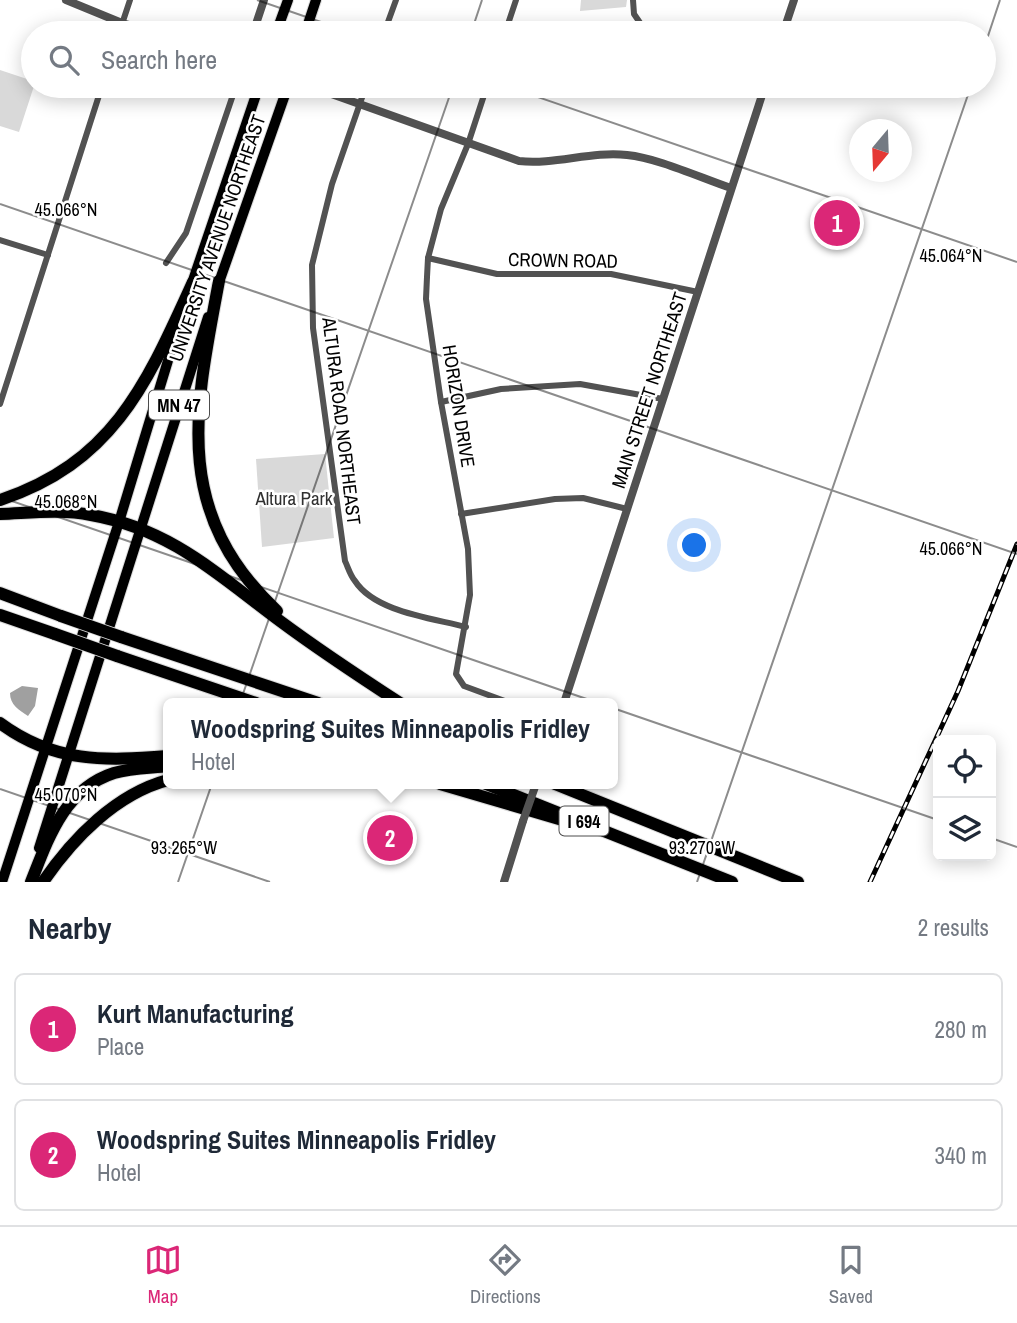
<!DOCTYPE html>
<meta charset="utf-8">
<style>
body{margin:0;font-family:"Archivo Narrow",sans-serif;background:#f6f6f7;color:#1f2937}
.controls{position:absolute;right:21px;bottom:21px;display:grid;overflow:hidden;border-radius:10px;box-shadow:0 4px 18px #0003}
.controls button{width:63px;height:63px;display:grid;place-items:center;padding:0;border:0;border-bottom:2px solid #e0e1e3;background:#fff;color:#1f2937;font:35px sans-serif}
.compass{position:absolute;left:849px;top:119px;width:63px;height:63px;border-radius:50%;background:#fff;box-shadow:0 4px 18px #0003;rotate:199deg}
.you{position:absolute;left:695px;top:546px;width:24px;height:24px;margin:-18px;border:5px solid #fff;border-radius:50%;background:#1a73e8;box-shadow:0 0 0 10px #1a73e833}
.badge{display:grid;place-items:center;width:46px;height:46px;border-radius:50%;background:#db2777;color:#fff;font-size:23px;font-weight:700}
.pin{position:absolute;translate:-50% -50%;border:4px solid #fff;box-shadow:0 2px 7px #0006}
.popup{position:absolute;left:163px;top:698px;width:455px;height:91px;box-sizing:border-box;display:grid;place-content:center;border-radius:10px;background:#fff;filter:drop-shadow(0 2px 5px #0005);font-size:23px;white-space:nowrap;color:#747a83}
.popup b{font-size:26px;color:#1f2937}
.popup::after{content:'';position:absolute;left:50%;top:100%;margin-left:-14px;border:14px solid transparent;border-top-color:#fff}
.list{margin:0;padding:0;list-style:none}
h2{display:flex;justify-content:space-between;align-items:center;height:91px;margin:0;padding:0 28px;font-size:30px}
h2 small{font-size:23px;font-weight:400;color:#747a83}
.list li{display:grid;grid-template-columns:46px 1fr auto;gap:21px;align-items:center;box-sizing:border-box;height:112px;margin:0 14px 14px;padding:0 14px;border:2px solid #e0e1e3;border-radius:10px}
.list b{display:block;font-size:26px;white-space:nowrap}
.list p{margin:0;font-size:23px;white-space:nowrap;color:#747a83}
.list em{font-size:23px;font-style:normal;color:#747a83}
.icon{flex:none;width:38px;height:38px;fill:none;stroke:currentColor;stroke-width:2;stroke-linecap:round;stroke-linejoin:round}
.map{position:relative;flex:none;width:1017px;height:882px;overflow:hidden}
.search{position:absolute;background:#fff;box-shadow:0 4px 18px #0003;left:21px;right:21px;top:21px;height:77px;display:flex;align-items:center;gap:18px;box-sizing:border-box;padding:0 24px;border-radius:38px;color:#747a83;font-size:26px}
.sheet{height:343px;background:#fff}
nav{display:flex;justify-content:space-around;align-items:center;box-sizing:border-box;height:98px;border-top:2px solid #e0e1e3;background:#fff;font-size:19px;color:#747a83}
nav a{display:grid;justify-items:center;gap:4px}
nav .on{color:#db2777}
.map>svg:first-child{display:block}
.green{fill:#d9d9d9}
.water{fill:#a0a0a0}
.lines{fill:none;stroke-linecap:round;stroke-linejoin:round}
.primary-casing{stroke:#dbdbdb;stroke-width:12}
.motorway-casing{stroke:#dbdbdb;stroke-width:14}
.minor{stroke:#525252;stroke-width:6}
.tertiary{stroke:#525252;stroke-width:8}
.primary{stroke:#000;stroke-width:10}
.motorway{stroke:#000;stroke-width:12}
.rail-casing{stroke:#000;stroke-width:5}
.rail{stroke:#fff;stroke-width:2.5;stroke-dasharray:8;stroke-linecap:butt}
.motorway-bridge-casing{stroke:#dbdbdb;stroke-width:14;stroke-linecap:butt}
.tertiary-bridge{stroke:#525252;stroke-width:8}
.motorway-bridge{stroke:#000;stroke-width:12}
.ticks{fill:none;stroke:#000;stroke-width:2;stroke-opacity:0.45}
.labels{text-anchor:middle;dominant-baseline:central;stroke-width:5;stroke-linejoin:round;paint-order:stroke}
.shield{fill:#fff;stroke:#4c4c4c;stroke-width:2}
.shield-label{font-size:18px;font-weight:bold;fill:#000}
.street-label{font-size:19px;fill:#000;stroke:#fff}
.park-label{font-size:19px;fill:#303030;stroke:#fff}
.ticks-label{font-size:18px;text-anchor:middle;fill:#000;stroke:#fff;stroke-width:5;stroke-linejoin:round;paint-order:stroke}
</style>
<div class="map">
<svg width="1017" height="882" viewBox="0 0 1017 882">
<rect width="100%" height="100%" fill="#fff"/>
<!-- green -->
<g class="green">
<path d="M581,0H627L626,7L580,11Z"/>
<path d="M0,70L33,81L34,86L19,132L0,126Z"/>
<path d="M325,454L334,538L262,547L256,459Z"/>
</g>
<!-- water -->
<path class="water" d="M22,686L38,688L35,706L28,716C19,710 10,705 10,693Z"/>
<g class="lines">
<defs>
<g id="primary">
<path d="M276,33L288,0"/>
<path d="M305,33L316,0"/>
<path d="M217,288L288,86"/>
<path d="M190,289L259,86"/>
<path d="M39,848L208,317"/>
<path d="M2,882L119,522L180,321"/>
</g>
<g id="motorway">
<path d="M219,281C195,409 171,511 277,611"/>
<path d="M0,500C114,462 147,383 193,282"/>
<path d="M0,514C30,513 61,509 91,515C171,529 218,575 280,621C319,650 360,677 400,703"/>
<path d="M0,593L61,616"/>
<path d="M0,615L55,634"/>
<path d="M121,637L318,703"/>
<path d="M117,656L256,703"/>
<path d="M0,723C54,763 105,761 168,756"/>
<path d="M440,784L559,819"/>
<path d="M486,784L732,882"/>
<path d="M555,784L798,882"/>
<path d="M31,882C48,839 64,789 114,773C131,768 150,768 168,766"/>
<path d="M43,882C73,838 116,794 168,780"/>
</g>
</defs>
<!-- primary casing -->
<use href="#primary" class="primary-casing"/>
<!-- motorway casing -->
<use href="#motorway" class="motorway-casing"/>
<!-- minor -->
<g class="minor">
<path d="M633,0L634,14L647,33"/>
<path d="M119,33L130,0"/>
<path d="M384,33L396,0"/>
<path d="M505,33L516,0"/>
<path d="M366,86L332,184L312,265L313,328L345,561C348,567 350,575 355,581C375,612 432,618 466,627"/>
<path d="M487,86L468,144L441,209L428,258L427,277L426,299L441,402L468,549L470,595L456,674L464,686L510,703"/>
<path d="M0,240L48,255"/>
<path d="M428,258L497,274H611L698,292"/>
<path d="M166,263L186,233L236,86"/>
<path d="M441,402L501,389L580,384L663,399"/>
<path d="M0,404L102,86"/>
<path d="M461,514L555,499L583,498L627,509"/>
</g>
<!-- tertiary -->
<g class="tertiary">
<path d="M66,0L122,23L159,33"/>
<path d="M253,33L264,0"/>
<path d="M783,33L794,0"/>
<path d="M309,86L519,161C555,165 591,151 627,155C658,158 701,178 731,188"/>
<path d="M564,703L765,86"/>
<path d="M504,882L523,821"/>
</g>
<!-- primary -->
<use href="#primary" class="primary"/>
<!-- motorway -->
<use href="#motorway" class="motorway"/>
<defs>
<path id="rail" d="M870,882L958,691L1017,544"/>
</defs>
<!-- rail casing -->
<use href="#rail" class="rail-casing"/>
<!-- rail -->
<use href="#rail" class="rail"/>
<defs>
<g id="motorway-bridge">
<path d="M61,616L121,637"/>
<path d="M55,634L117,656"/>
</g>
</defs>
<!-- motorway-bridge casing -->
<use href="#motorway-bridge" class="motorway-bridge-casing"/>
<!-- tertiary-bridge -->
<path class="tertiary-bridge" d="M523,821L536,784"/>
<!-- motorway-bridge -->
<use href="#motorway-bridge" class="motorway-bridge"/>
</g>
<!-- ticks -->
<path class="ticks" d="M257,0L353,33M471,33L482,0M984,48L1000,0M506,86L1017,262M0,204L1017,554M0,497L938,820M0,789L270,882M991,838L1017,847M178,882L453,86M697,882L971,86"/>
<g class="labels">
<!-- shield labels -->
<g class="shield">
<rect x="149" y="390.5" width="60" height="29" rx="5"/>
<rect x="559.5" y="806.5" width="49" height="29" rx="5"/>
</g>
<g class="shield-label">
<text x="179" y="405">MN 47</text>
<text x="584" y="821">I 694</text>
</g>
<!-- street labels -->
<g class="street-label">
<text transform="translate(217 238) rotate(-71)">UNIVERSITY AVENUE NORTHEAST</text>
<text transform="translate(563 260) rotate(1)">CROWN ROAD</text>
<text transform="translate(649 390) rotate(-72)">MAIN STREET NORTHEAST</text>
<text transform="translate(459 406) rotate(81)">HORIZON DRIVE</text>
<text transform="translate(342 421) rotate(83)">ALTURA ROAD NORTHEAST</text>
</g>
<!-- park labels -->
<g class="park-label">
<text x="294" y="498">Altura Park</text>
</g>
</g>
<g class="ticks-label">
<text x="66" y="216">45.066°N</text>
<text x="951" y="262">45.064°N</text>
<text x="66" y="508">45.068°N</text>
<text x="951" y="555">45.066°N</text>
<text x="66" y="801">45.070°N</text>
<text x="184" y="854">93.265°W</text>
<text x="702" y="854">93.270°W</text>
</g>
</svg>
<div class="controls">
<button><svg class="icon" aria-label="locate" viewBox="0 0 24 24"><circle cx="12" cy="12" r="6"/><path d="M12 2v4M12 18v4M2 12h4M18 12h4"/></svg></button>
<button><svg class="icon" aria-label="layers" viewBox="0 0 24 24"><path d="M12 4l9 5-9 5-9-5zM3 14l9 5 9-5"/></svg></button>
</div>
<svg class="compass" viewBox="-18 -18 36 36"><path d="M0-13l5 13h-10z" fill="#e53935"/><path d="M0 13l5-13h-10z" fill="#747a83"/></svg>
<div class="you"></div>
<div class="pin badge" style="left:837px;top:223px">1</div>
<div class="pin badge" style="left:390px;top:838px">2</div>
<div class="popup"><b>Woodspring Suites Minneapolis Fridley</b>Hotel</div>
<div class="search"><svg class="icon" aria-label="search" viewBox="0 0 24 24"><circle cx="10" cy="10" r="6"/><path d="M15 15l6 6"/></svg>Search here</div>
</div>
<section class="sheet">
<h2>Nearby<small>2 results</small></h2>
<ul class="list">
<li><span class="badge">1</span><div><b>Kurt Manufacturing</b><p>Place</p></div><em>280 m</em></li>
<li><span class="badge">2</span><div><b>Woodspring Suites Minneapolis Fridley</b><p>Hotel</p></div><em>340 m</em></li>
</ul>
</section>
<nav>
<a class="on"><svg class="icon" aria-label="map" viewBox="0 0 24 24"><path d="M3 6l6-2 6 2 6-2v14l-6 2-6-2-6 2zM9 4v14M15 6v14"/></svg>Map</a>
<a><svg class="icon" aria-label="directions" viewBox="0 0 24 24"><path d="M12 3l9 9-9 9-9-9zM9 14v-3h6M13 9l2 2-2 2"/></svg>Directions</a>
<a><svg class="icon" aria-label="saved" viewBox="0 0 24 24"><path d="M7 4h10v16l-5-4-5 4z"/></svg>Saved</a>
</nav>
